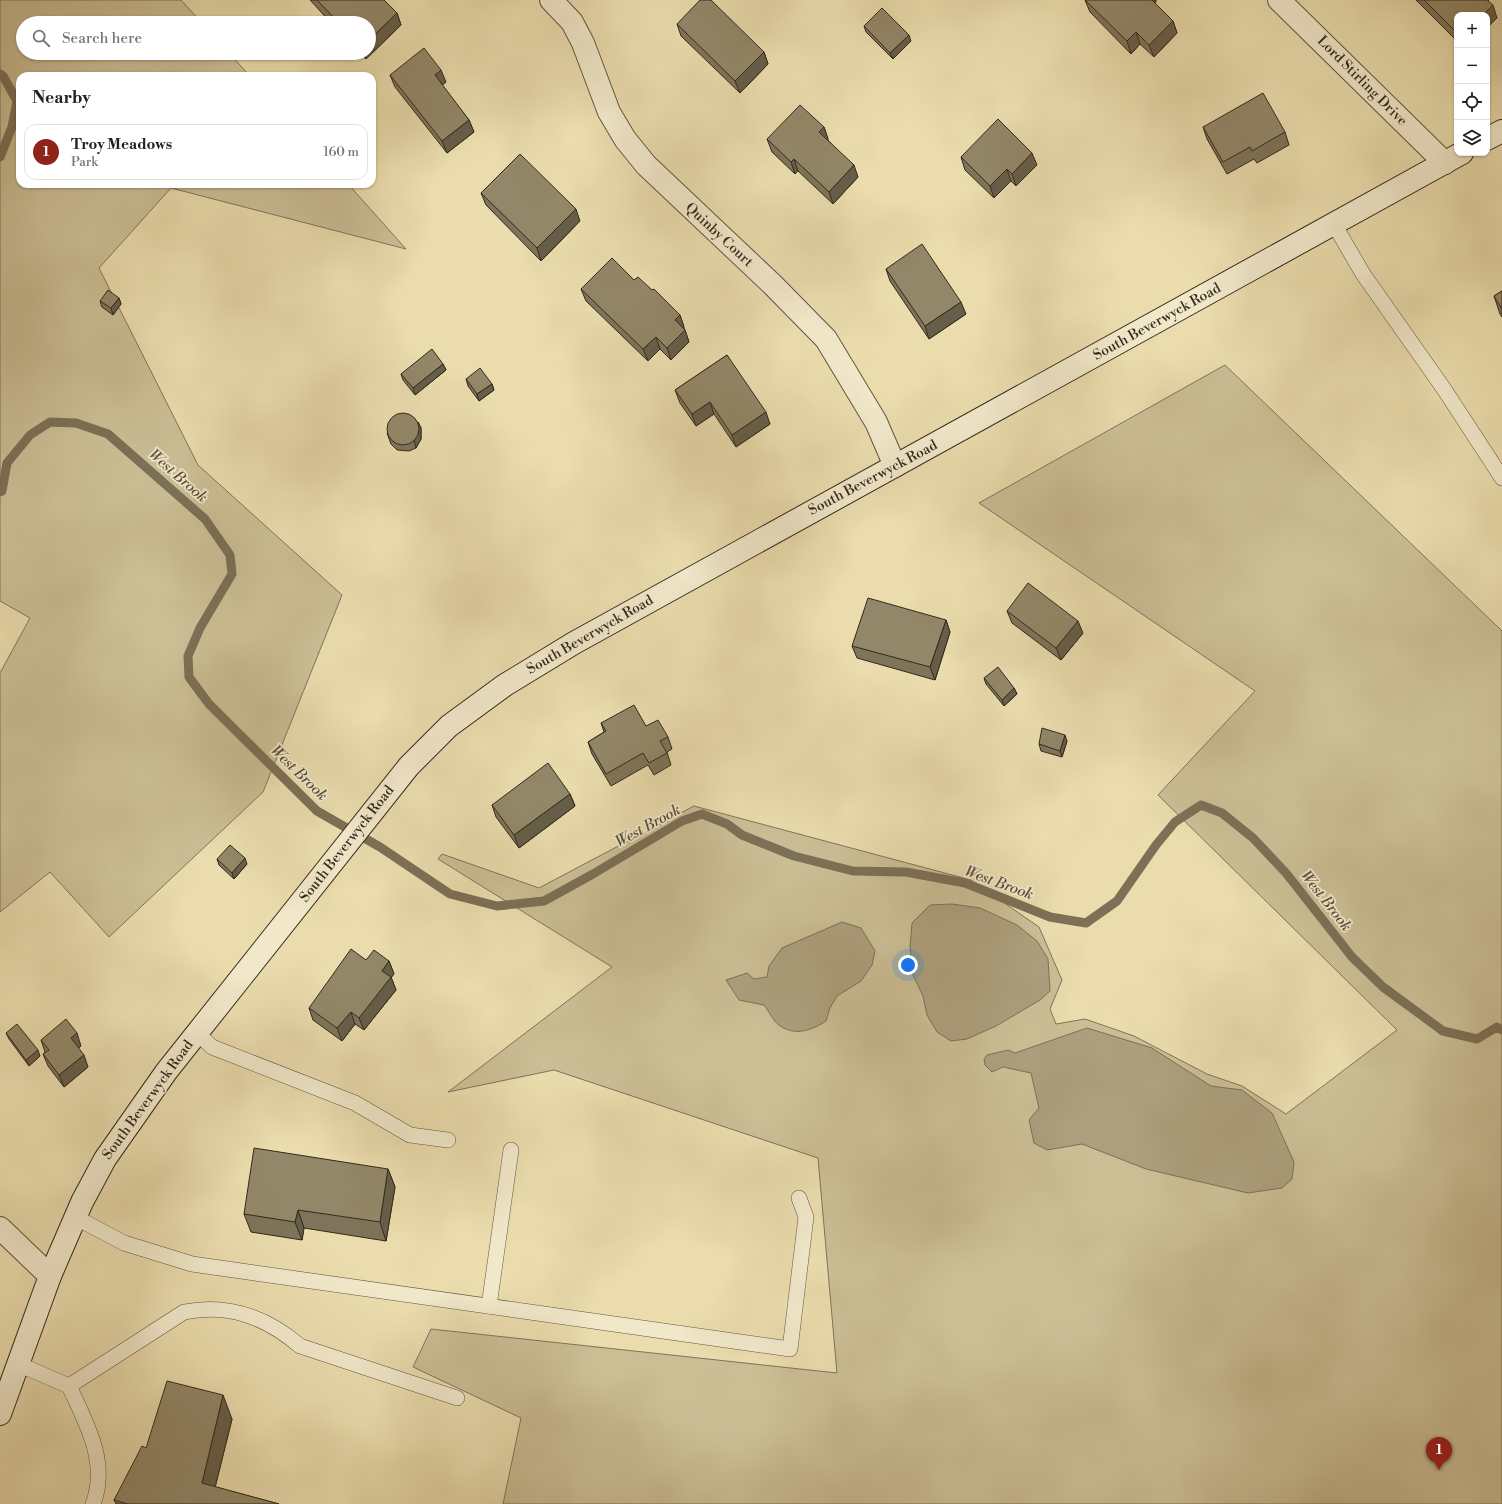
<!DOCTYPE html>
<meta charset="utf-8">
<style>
body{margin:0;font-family:"Libre Bodoni",serif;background:#f2f2f2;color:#202124}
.controls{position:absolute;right:12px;top:12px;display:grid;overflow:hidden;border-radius:8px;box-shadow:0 1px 3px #0004}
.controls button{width:36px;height:36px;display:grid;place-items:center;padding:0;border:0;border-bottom:1px solid #e0e0e0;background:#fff;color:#202124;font:20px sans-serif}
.you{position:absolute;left:908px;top:965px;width:14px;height:14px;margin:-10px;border:3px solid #fff;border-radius:50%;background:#1a73e8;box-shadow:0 0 0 6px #1a73e833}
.badge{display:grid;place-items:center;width:26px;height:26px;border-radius:50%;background:#8f2418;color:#fff;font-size:13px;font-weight:700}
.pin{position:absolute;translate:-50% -33px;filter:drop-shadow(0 1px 2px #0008)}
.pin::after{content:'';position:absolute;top:21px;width:14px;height:12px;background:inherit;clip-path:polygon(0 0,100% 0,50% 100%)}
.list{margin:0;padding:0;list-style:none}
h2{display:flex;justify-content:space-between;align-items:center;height:52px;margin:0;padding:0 16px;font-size:17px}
h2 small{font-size:13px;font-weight:400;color:#757577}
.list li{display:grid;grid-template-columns:26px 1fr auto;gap:12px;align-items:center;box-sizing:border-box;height:56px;margin:0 8px 8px;padding:0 8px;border:1px solid #e0e0e0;border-radius:12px}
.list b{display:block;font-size:15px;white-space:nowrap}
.list p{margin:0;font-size:13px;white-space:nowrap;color:#757577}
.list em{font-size:13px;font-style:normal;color:#757577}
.icon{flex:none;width:22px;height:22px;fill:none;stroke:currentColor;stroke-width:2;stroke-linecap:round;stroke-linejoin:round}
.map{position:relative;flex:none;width:1502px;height:1504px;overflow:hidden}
.search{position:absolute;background:#fff;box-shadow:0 1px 3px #0004;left:16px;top:16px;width:360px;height:44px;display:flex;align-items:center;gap:10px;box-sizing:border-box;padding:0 14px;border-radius:22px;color:#757577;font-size:15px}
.panel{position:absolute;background:#fff;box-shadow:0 1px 3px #0004;left:16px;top:72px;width:360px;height:116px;border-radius:12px}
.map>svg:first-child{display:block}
.green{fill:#cbbe95;stroke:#7f7459}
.water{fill:#ac9f7c;stroke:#7c7056}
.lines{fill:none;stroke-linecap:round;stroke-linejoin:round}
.stream{stroke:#7c7056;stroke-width:9}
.lane-casing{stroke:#615641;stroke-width:16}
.street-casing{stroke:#615641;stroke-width:24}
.secondary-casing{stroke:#332a1d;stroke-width:24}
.lane{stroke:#f1e8ca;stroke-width:15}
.street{stroke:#f1e8ca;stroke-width:22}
.secondary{stroke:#f1e8ca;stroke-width:22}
.wall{fill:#7e7459;stroke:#332a1d}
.shaded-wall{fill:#665e49;stroke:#332a1d}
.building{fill:#928768;stroke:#332a1d}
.labels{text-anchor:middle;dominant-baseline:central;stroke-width:3.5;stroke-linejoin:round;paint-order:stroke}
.street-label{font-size:14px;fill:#332a1d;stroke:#f1e8ca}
.water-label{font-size:15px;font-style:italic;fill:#574d3a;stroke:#f1e8ca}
</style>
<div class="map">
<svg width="1502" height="1504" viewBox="0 0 1502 1504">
<rect width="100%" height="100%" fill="#eadcad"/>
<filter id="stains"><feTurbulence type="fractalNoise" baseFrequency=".005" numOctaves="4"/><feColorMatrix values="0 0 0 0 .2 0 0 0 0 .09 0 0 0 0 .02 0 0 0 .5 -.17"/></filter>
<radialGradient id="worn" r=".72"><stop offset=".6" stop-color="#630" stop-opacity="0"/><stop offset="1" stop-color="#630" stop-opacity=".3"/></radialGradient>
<!-- green -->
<g class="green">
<path d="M0,0H181L202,23H23V53H229L250,76H20V184H348L406,249L171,188L99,268L198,465L342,595L263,792L109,937L50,872L0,912V673L30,618L0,601Z"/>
<path d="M1225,365L1502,631V1504H503L521,1418L413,1367L431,1329L837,1373L818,1158L554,1070L448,1092L612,967L438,859L442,854L539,888L694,806L971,880L1039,927L1062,980L1050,1009L1056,1024L1085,1019L1134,1036L1207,1074L1242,1086L1286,1114L1397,1030L1158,795L1255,691L979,503Z"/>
</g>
<!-- water -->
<g class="water">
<path d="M952,904L980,908L1017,925L1037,941L1048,959L1050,991L1040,1000L996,1026L967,1039L951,1041L937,1032L927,1015L923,996L913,975L910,947L912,923L930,905Z"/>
<path d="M842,922L861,928L875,951L872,965L861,981L837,996L830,1008L826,1021C812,1030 795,1037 779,1025C773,1021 769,1011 764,1005L739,1000L726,980L747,973L754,979L767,977L769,966L782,948Z"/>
<path d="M1087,1028L1152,1048L1211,1086L1242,1090L1272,1113L1294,1162L1292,1179L1282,1188L1248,1193L1146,1169L1082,1144L1047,1150L1034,1143L1029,1120L1039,1108L1031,1073L1003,1067L992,1072L985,1065L984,1059L987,1055L1008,1050L1015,1053Z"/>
</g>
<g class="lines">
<!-- stream -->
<g class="stream">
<path d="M0,74L3,76L17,101L12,127L0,157"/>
<path d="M0,492L2,491L7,463L30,435L50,422L76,423L108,434L205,519L230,555L232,574L200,628L188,656L189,677L209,704L317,811L380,847L450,894L497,906L544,901L593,874L682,821L702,814L727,824L742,835L794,856L853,871L906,872L965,883L1050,917L1086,923L1117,901L1156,845L1175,822L1201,805L1222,813L1253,838L1286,873L1352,957L1383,987L1443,1031L1477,1039L1497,1027L1502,1030"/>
</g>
<defs>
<g id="lane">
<path d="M1334,224L1363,274L1444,389L1502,478"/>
<path d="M197,1033L212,1047L355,1103L410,1135L448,1140"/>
<path d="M75,1217L124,1243L192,1264L790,1349L806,1217L799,1198"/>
<path d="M489,1306L511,1150"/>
<path d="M18,1364L69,1386L184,1312C229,1303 266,1317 300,1346L457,1398"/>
<path d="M69,1386C86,1423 109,1462 93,1504"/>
</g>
<g id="street">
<path d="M551,0L572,22L583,43L609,112L625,139L646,165L773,285L826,339L876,422L895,466"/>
<path d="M1279,0L1445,163"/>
<path d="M0,1228L50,1276"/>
</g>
<g id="secondary">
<path d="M1487,139L1502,131"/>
<path d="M0,1414L50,1276L82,1202L105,1159L166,1072L197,1033L409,766L449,726L505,685L574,643L1462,153"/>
</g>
</defs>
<!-- lane casing -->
<use href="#lane" class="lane-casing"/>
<!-- street casing -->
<use href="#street" class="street-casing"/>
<!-- secondary casing -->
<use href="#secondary" class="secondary-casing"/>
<!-- lane -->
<use href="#lane" class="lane"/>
<!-- street -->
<use href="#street" class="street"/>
<!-- secondary -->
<use href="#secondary" class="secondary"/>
</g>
<!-- wall -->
<g class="wall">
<path d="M310,0H384L397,13L401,25L366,59L361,53H369V23H331L311,1Z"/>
<path d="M1085,0L1156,2L1155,3L1173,21L1177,33L1154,57L1140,44L1131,54L1090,12Z"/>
<path d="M1416,0H1489L1488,1L1497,18L1487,28V15H1457V41Z"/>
<path d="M677,24L764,52L768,64L740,93L681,36Z"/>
<path d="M864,26L911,41L893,59L866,32Z"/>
<path d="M390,75L446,82L442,85L469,120L474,132L447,153L395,87Z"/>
<path d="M824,127L828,139V140L858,177L833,204L798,171L795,174L772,152L767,139Z"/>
<path d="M1203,127L1285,132L1289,145L1257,163L1254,159L1227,174L1207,139Z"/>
<path d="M961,157L1037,165L1016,186L1011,181L994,198L965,170Z"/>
<path d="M481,193L580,221L541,261L486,205Z"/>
<path d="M886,269L966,314L929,339L890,281Z"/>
<path d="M634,280L652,290L680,315L684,327V328L685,330L689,342L671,360L660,349L648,361L586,301L581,289Z"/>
<path d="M1502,291V317L1500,314L1494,296Z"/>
<path d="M119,298L121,304L113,315L102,307L100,301Z"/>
<path d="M727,355L770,424L736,447L714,414L696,426L680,403L675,390Z"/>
<path d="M443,364L446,370L415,395L403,380L401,374Z"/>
<path d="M466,379L492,384L494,390L479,401L468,386Z"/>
<path d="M418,422L421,428V439L416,448L409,451L397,450L391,444L387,433Z"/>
<path d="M1007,611L1083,633L1061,660L1012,623Z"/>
<path d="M946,620L950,632L935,680L857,658L852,646Z"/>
<path d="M984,678L1014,688L1017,694L1004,706L986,684Z"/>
<path d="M601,723L646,726L668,737L672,749L667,752L671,765L654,775L648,765L611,786L592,754L588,742L604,732Z"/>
<path d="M1067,741L1062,757L1041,751L1039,744Z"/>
<path d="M570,794L575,806L519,848L496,817L492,805Z"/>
<path d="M217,859L247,864L234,879L219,865Z"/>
<path d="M366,960L389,961L394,974L391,977L396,990L364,1030L355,1024L342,1041L313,1020L309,1008Z"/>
<path d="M6,1033L40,1056L29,1066L9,1039Z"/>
<path d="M41,1040L81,1046L78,1048L88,1067L64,1087L48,1066L43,1054L45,1052Z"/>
<path d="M388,1169L395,1187L386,1241L304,1228L302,1240L251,1232L244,1214Z"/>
<path d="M232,1419L215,1487L279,1504H116L114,1500L146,1448Z"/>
</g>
<!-- shaded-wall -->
<g class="shaded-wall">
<path d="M1148,0H1156V2L1151,7Z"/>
<path d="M1493,5L1497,18L1487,28V15H1483Z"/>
<path d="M397,13L401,25L366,59L364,53H369V40Z"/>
<path d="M1173,21L1177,33L1154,57L1149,45Z"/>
<path d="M1136,32L1140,44L1131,54L1127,41Z"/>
<path d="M909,35L911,41L893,59L890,53Z"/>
<path d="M764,52L768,64L740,93L735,81Z"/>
<path d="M441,70L446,82L439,88L435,75Z"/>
<path d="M469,120L474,132L447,153L442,141Z"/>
<path d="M824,127L828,139L823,144L819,132Z"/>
<path d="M1032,153L1037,165L1016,186L1012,174Z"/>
<path d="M794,159L798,171L795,174L791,162Z"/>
<path d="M854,165L858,177L833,204L829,192Z"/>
<path d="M1007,169L1011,181L994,198L990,186Z"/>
<path d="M576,209L580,221L541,261L537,248Z"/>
<path d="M119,298L121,304L113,315L111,308Z"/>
<path d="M961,302L966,314L929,339L925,326Z"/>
<path d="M680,315L684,327L679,332L675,320Z"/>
<path d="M685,330L689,342L671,360L667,348Z"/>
<path d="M656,337L660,349L648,361L643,349Z"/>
<path d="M443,364L446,370L415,395L413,388Z"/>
<path d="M492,384L494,390L479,401L477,394Z"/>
<path d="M710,402L714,414L696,426L692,414Z"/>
<path d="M766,412L770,424L736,447L732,435Z"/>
<path d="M418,422L421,428V439L416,448L414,441Z"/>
<path d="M946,620L950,632L935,680L930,667Z"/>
<path d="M1078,621L1083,633L1061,660L1056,648Z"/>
<path d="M1014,688L1017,694L1004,706L1002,700Z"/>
<path d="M1065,735L1067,741L1062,757L1060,751Z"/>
<path d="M570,794L575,806L519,848L514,835Z"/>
<path d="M245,858L247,864L234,879L232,873Z"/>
<path d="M389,961L394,974L391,978V977L396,990L364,1030L359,1018L382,971Z"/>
<path d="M351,1012L355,1024L342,1041L337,1028Z"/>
<path d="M77,1033L81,1046L75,1051L71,1038Z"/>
<path d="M38,1050L40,1056L29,1066L26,1060Z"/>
<path d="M84,1055L88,1067L64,1087L59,1075Z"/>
<path d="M388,1169L395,1187L386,1241L380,1222Z"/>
<path d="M298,1210L304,1228L302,1240L295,1222Z"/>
<path d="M223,1395L232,1419L211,1504L202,1483Z"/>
</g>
<!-- building -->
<g class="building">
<path d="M317,0H384L397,13L369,40V23H339Z"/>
<path d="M700,0H711L764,52L735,81L677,24Z"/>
<path d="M1085,0H1152L1173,21L1149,45L1136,32L1127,41Z"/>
<path d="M1424,0H1487L1493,5L1483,15H1457V33Z"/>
<path d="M882,8L909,35L890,53L864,26Z"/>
<path d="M424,48L441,70L435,75L469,120L442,141L390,75Z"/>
<path d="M1263,93L1285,132L1252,151L1250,147L1223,162L1203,127Z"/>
<path d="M800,105L824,127L819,132L854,165L829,192L794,159L791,162L767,139Z"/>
<path d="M998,119L1032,153L1012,174L1007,169L990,186L961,157Z"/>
<path d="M520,154L576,209L537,248L481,193Z"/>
<path d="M922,244L961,302L925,326L886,269Z"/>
<path d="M612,258L634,280L638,277L652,290L654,289L680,315L675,320L685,330L667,348L656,337L643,349L581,289Z"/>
<path d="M108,290L119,298L111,308L100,301Z"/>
<path d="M1502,291V309L1494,296Z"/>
<path d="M432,349L443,364L413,388L401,374Z"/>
<path d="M727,355L766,412L732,435L710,402L692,414L675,390Z"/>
<path d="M480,368L492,384L477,394L466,379Z"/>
<circle cx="403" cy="429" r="16"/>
<path d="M1028,583L1078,621L1056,648L1007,611Z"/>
<path d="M868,598L946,620L930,667L852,646Z"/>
<path d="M998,667L1014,688L1002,700L984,678Z"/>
<path d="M634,705L646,726L658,720L668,737L660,741L667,753L649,763L643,753L606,774L588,742L606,731L601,723Z"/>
<path d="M1042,728L1065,735L1060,751L1039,744Z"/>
<path d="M548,763L570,794L514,835L492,805Z"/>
<path d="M230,845L245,858L232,873L217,859Z"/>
<path d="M351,949L366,960L374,950L389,961L382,971L391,977L359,1018L351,1012L337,1028L309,1008Z"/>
<path d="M66,1019L77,1033L71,1038L84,1055L59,1075L43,1054L49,1050L41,1040Z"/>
<path d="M17,1024L38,1050L26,1060L6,1033Z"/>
<path d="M254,1148L388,1169L380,1222L298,1210L295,1222L244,1214Z"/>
<path d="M167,1381L223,1395L202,1483L279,1504H128L114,1500L142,1446L146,1448Z"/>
</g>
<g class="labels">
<!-- street labels -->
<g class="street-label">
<text transform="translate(1362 81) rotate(45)">Lord Stirling Drive</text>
<text transform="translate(719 235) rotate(43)">Quinby Court</text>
<text transform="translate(1157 322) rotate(-29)">South Beverwyck Road</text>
<text transform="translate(873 478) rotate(-28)">South Beverwyck Road</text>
<text transform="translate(590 635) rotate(-30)">South Beverwyck Road</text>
<text transform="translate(347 844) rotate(-52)">South Beverwyck Road</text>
<text transform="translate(148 1100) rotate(-54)">South Beverwyck Road</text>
</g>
<!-- water labels -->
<g class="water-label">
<text transform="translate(178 476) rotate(41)">West Brook</text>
<text transform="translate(299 773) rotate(44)">West Brook</text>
<text transform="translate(648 826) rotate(-29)">West Brook</text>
<text transform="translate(999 883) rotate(20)">West Brook</text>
<text transform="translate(1326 901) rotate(52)">West Brook</text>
</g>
</g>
<rect width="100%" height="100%" filter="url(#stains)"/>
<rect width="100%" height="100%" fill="url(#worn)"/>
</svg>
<div class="controls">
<button>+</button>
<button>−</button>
<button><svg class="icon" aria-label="locate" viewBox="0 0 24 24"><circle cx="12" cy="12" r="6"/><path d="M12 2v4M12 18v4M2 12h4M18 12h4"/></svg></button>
<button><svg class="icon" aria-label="layers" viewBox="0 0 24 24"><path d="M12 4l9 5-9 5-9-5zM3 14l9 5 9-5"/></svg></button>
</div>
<div class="you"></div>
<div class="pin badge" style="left:1439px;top:1470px">1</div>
<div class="search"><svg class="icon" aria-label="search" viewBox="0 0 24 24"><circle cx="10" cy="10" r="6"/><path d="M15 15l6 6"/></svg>Search here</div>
<section class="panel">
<h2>Nearby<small></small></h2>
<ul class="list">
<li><span class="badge">1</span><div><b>Troy Meadows</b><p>Park</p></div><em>160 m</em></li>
</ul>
</section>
</div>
